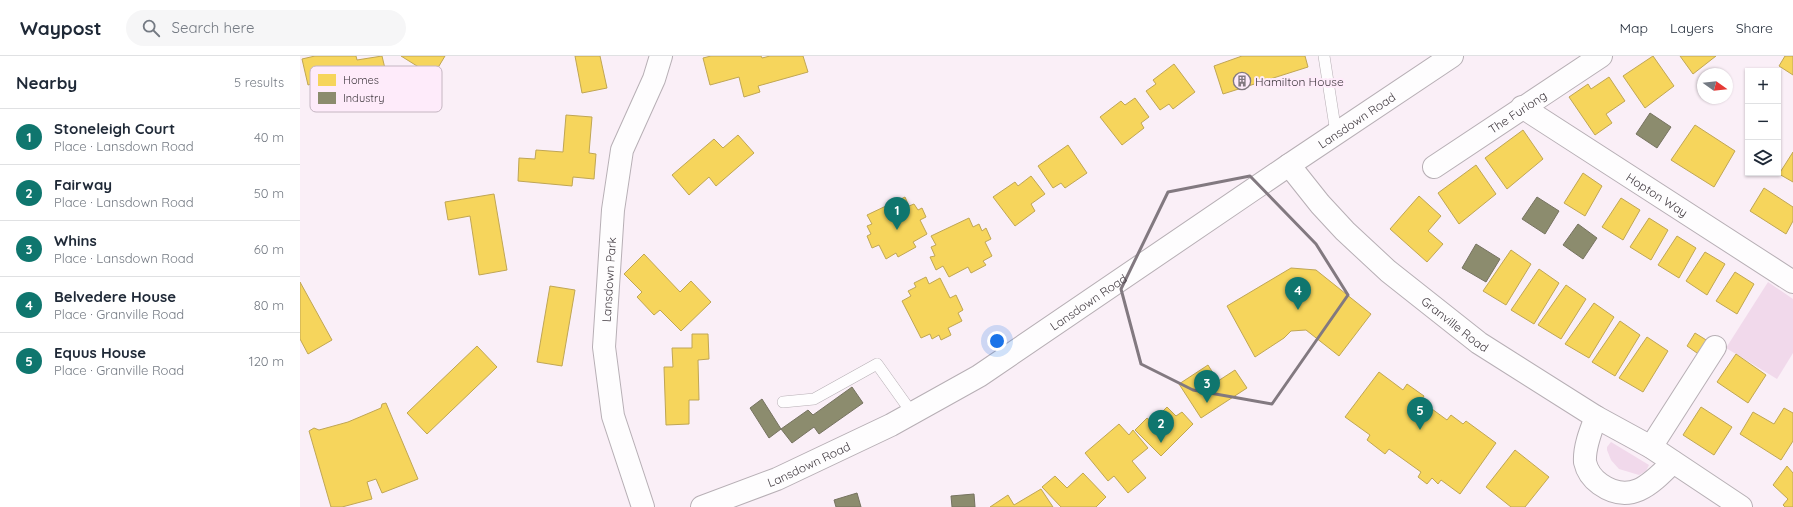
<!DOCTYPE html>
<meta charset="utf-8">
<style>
body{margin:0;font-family:Quicksand,sans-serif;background:#f6f6f7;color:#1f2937}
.controls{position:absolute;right:12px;top:12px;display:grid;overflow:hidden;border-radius:0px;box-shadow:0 1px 3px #0004}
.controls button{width:36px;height:36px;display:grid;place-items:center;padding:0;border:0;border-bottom:1px solid #e0e1e3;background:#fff;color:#1f2937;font:20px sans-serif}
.compass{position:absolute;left:1397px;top:12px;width:36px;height:36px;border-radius:50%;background:#fff;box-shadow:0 1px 3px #0004;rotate:105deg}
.you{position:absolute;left:697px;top:285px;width:14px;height:14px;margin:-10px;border:3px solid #fff;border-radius:50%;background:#1a73e8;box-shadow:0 0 0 6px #1a73e833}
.badge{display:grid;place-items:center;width:26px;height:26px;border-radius:50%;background:#0f766e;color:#fff;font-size:13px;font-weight:700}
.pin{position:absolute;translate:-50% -33px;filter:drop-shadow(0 1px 2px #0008)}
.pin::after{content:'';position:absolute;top:21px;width:14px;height:12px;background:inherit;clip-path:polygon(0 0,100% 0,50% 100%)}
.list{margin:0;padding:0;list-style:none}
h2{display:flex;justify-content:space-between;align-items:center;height:52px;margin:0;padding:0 16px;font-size:17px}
h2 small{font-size:13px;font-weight:400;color:#747a83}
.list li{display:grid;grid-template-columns:26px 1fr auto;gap:12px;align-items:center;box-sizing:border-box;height:56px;padding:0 16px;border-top:1px solid #e0e1e3}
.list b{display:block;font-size:15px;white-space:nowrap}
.list p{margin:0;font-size:13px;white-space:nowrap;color:#747a83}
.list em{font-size:13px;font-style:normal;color:#747a83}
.icon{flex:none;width:22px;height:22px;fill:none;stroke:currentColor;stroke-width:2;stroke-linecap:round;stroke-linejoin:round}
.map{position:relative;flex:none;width:1493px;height:451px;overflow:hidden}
header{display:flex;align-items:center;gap:24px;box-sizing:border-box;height:56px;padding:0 20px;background:#fff;border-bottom:1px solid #e0e1e3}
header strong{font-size:19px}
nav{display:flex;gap:22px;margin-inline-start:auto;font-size:14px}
.search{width:280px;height:36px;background:#f6f6f7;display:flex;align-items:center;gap:10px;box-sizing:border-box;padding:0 14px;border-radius:22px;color:#747a83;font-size:15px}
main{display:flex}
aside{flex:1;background:#fff}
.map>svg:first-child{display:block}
.green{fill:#f1d9eb}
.homes{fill:#f6d55c;stroke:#c0a654}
.industry{fill:#8c8c6e;stroke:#767360}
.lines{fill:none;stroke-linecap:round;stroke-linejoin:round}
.service-casing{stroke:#b7afb5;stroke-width:12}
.minor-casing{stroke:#b7afb5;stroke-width:24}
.tertiary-casing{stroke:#b7afb5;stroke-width:24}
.service{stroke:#fefdfe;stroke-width:11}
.minor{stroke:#fefdfe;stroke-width:22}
.tertiary{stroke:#fefdfe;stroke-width:22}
.marked{fill:none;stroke:#827980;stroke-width:3;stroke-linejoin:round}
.labels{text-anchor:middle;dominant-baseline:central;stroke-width:4;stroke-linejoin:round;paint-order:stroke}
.poi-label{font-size:12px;fill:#413a40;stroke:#feebfa;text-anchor:start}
.street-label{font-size:12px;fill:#413a40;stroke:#feebfa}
.key{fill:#feebfa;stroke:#c5b6c2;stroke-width:1}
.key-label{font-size:11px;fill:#413a40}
</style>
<header>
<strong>Waypost</strong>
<div class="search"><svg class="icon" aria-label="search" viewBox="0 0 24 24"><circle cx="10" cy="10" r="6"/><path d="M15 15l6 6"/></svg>Search here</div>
<nav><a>Map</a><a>Layers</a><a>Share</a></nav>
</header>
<main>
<aside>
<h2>Nearby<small>5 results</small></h2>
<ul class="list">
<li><span class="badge">1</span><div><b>Stoneleigh Court</b><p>Place · Lansdown Road</p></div><em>40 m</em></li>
<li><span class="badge">2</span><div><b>Fairway</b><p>Place · Lansdown Road</p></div><em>50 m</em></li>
<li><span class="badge">3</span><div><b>Whins</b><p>Place · Lansdown Road</p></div><em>60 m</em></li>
<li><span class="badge">4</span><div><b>Belvedere House</b><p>Place · Granville Road</p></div><em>80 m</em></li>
<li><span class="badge">5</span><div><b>Equus House</b><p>Place · Granville Road</p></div><em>120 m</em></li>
</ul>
</aside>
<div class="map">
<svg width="1493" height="451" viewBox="0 0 1493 451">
<rect width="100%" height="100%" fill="#faeff7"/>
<!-- green -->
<g class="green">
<path d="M1468,226L1493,243V297L1477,323L1426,292Z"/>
<path d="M1311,386L1349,409L1346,415L1339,419L1319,413L1311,404L1307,394V391Z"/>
</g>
<!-- homes -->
<g class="homes">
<path d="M15,0H56L57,4L82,0L87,21L38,34L35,21L8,29L2,3Z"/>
<path d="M101,0H145L133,20Z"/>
<path d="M275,0H300L307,32L282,37Z"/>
<path d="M411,0H461L462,2L470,0H503L508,16L458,30L460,36L444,41L439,21L410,29L403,2Z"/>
<path d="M1005,0L1008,11L923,38L914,10L942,0Z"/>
<path d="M1353,0L1374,30L1345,52L1323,20Z"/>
<path d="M1380,0H1416L1393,18Z"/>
<path d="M1485,0H1493V19L1479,10Z"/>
<path d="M874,8L895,36L873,53L869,48L860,54L846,35L856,28L853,24Z"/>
<path d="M1309,21L1325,45L1306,58L1312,67L1295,79L1269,41L1288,28L1291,33Z"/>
<path d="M835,42L849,61L841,67L844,72L822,89L800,61L821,45L825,49Z"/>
<path d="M266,59L292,61L289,97L296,98L294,123L273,121L272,130L218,125L219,102L235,103L236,94L263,96Z"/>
<path d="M1395,69L1435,95L1414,131L1371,104Z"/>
<path d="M1223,74L1243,103L1207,133L1185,102Z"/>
<path d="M438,79L454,97L416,130L409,121L389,139L372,119L414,83L423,92Z"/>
<path d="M768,89L787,117L765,132L761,127L753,132L738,110Z"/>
<path d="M1493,96V126L1479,118Z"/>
<path d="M1176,109L1196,138L1159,168L1138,137Z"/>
<path d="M1283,117L1302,130L1285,160L1264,147Z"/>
<path d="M731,120L745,138L731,148L735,155L715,170L693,141L715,126L718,130Z"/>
<path d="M1464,132L1493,151V165L1486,178L1450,155Z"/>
<path d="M194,138L207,214L179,219L170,160L148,164L145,146Z"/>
<path d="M1119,140L1141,160L1128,175L1143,188L1127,206L1090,173Z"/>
<path d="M605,141L609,150L614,148L618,154L622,152L626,161L620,164L627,178L613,186L616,191L598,201L596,197L586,203L579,189L572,192L567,180L571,178L567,170L572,168L567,159Z"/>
<path d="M1321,142L1340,154L1323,184L1302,171Z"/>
<path d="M669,162L673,171L679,168L682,175L686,172L691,183L685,186L692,200L683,205L686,209L671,217L668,211L649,221L643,210L636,214L630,201L635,200L631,191L636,189L631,180Z"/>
<path d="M1349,162L1368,174L1351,204L1330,191Z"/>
<path d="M1377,180L1396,192L1379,222L1358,209Z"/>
<path d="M1211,194L1231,208L1206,249L1183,235Z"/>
<path d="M1405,196L1425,208L1407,239L1386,225Z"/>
<path d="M344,198L380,236L391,225L411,246L381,275L360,254L354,259L337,241L342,236L324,218Z"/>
<path d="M991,212L1016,214L1071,258L1039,300L1006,274L991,275L984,282L955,301L927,250Z"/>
<path d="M1239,213L1259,227L1234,268L1211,254Z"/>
<path d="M1435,216L1454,228L1437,258L1416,245Z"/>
<path d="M626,221L629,228L640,222L650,242L656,239L663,254L658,257L662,265L648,272L651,279L641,284L639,279L632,283L630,278L621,282L602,245L611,240L608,235L616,231L614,227Z"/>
<path d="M0,226L32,284L8,298L0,283Z"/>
<path d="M1266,229L1286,243L1261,283L1238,269Z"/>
<path d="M250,230L275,234L262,310L237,306Z"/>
<path d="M1294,247L1314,261L1289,302L1265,288Z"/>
<path d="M1320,265L1340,279L1315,320L1292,306Z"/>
<path d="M1395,277L1411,287L1407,304L1387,290Z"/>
<path d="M392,278H408L409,303L398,304L399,344H389V368L366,369L364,311H373L372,292H392Z"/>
<path d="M1347,281L1368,295L1343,336L1319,322Z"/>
<path d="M177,290L197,311L127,378L107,357Z"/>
<path d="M1436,298L1466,319L1448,347L1417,326Z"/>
<path d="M908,309L918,325L935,314L947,332L901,362L879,328Z"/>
<path d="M1079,316L1103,334L1107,328L1124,340L1121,345L1147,364L1151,359L1163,368L1166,365L1196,387L1160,438L1141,424L1138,428L1132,422L1127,428L1118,421L1121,416L1089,393L1085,398L1067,384L1070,379L1045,361Z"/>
<path d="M86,347L118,423L82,437L76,423L67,426L72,443L42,451H31L9,375L14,372L19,374L48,366L81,352L82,348Z"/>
<path d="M867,351L876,360L882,356L893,368L861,400L835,374L847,362L852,366Z"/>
<path d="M1401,351L1432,371L1414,399L1383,379Z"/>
<path d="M1484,352L1493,357V385L1481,404L1440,378L1453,356L1474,368Z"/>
<path d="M819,368L829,379L833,374L848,392L832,405L846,422L828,437L814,420L808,425L785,397Z"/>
<path d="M1215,394L1249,421L1225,451H1211L1186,431Z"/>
<path d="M1487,410L1493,417V451H1485L1483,449L1488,443L1473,429Z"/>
<path d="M783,417L806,441L796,451H761L742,431L755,420L767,432Z"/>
<path d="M741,433L753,451H690L708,439L714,449Z"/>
</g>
<!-- industry -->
<g class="industry">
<path d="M1350,57L1371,71L1357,92L1336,78Z"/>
<path d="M1237,141L1259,155L1245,178L1222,163Z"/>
<path d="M1278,168L1297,182L1283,203L1263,189Z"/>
<path d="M1176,188L1200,203L1186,226L1162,212Z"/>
<path d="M552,331L563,347L519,378L514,371L492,387L481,373L508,354L513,359Z"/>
<path d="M462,343L481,373L469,382L450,352Z"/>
<path d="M557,437L561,451H536L534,444Z"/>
<path d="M674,438L675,451H652L651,440Z"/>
</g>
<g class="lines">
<defs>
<g id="service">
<path d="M1024,0L1036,77"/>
<path d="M483,346L514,343L577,308L612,357"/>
</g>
<g id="minor">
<path id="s1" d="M1222,51L1493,226"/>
<path id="s2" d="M989,109L1020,148L1045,175L1088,215L1179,287L1296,361L1351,391L1441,451"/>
<path id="s3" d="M1134,111L1301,0"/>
<path d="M1296,361C1291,374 1284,391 1285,406C1287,415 1293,423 1300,428C1331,450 1352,427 1373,406"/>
<path d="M1351,391L1415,291"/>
<path id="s4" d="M343,451L313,360L304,291L313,154L322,94L354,23L361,0"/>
</g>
<g id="tertiary">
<path id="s5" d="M402,451L477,423L591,369L679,320L989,109L1152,0"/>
</g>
</defs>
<!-- service casing -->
<use href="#service" class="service-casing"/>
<!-- minor casing -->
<use href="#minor" class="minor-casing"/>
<!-- tertiary casing -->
<use href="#tertiary" class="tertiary-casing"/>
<!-- service -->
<use href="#service" class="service"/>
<!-- minor -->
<use href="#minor" class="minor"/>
<!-- tertiary -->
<use href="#tertiary" class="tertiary"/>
</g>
<!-- marked area -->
<path class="marked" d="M950,120L1016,188L1048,239L972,348L893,334L841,308L821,233L868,136Z"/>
<!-- icons -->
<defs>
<symbol id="building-ring" viewBox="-11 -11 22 22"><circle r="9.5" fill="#feebfa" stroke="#827980" stroke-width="1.5"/><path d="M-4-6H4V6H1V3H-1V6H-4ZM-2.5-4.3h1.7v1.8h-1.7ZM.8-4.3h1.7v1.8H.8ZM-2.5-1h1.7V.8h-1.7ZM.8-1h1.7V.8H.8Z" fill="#827980"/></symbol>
</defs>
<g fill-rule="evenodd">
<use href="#building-ring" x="932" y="15" width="20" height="20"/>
</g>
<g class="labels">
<!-- poi labels -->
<g class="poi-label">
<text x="955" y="25">Hamilton House</text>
</g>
<!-- street labels -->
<g class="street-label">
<text stroke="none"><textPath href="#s3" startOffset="100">The Furlong</textPath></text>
<text stroke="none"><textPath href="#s5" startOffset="763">Lansdown Road</textPath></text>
<text stroke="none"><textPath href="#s1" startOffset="161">Hopton Way</textPath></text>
<text stroke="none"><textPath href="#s4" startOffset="233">Lansdown Park</textPath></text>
<text stroke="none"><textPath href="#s5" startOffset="439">Lansdown Road</textPath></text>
<text stroke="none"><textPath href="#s2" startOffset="231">Granville Road</textPath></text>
<text stroke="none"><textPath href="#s5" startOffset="115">Lansdown Road</textPath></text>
</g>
</g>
<!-- legend -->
<rect x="10" y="10" width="132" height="46" rx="6" class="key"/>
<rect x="18" y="18" width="18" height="12" fill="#f6d55c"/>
<rect x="18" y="36" width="18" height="12" fill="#8c8c6e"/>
<g class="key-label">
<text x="43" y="28">Homes</text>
<text x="43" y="46">Industry</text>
</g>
</svg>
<div class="controls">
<button>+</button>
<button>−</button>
<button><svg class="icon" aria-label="layers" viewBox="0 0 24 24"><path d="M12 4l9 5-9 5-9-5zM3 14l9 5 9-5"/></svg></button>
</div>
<svg class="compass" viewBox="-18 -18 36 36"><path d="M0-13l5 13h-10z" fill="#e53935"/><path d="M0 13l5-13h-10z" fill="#747a83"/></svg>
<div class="you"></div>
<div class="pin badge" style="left:597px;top:174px">1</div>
<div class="pin badge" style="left:861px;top:387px">2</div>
<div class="pin badge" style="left:907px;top:347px">3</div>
<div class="pin badge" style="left:998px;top:254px">4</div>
<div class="pin badge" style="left:1120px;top:374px">5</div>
</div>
</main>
